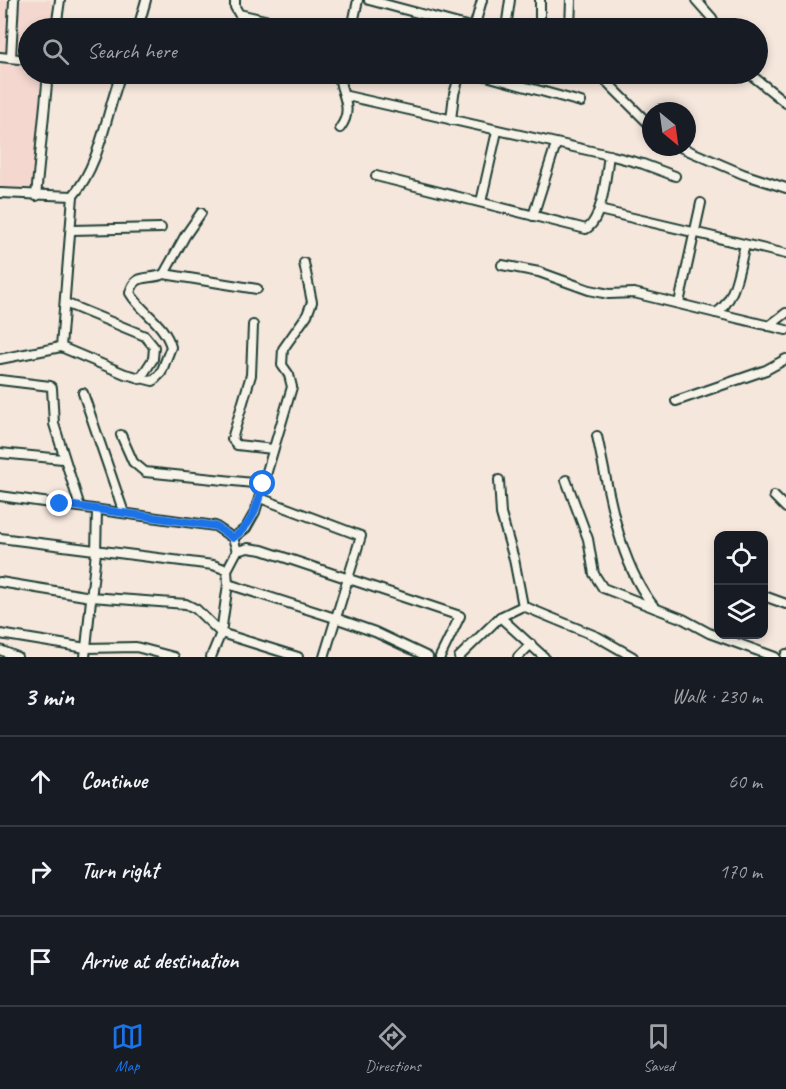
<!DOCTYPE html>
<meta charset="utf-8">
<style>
body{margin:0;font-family:Caveat,sans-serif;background:#242831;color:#f1f3f6}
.controls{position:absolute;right:18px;bottom:18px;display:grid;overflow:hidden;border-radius:12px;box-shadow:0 3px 9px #0003}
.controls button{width:54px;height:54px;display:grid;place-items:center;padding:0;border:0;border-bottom:2px solid #363941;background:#171b24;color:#f1f3f6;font:30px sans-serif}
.compass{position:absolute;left:642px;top:102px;width:54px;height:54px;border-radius:50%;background:#171b24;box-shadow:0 3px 9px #0003;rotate:151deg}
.stop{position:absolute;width:18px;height:18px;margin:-14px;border:4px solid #1a73e8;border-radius:50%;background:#fff}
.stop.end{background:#1a73e8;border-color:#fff;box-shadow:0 2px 6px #0008}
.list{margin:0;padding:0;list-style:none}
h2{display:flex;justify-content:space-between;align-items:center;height:78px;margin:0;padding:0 24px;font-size:26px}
h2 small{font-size:20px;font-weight:400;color:#9ea1a6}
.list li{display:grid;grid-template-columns:39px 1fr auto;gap:18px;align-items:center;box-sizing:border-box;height:90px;padding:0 24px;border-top:2px solid #363941}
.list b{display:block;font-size:22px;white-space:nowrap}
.list em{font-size:20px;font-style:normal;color:#9ea1a6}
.icon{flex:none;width:33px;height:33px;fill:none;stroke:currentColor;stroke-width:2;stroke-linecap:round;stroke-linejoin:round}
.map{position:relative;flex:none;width:786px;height:657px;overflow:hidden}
.search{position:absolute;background:#171b24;box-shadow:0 3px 9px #0003;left:18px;right:18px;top:18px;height:66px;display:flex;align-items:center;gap:15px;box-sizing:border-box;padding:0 21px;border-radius:33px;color:#9ea1a6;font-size:22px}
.sheet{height:348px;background:#171b24}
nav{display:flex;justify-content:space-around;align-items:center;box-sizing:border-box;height:84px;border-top:2px solid #363941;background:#171b24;font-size:16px;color:#9ea1a6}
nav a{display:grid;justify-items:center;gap:3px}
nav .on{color:#1a73e8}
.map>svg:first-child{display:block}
.built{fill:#f4d8cf}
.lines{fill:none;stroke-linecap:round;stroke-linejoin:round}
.minor-casing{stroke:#1f3d34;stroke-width:12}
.minor{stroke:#f7f3e8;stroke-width:8}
.route{stroke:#1a73e8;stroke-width:8}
</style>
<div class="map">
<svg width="786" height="657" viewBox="0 0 786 657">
<rect width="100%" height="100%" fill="#f6e7dd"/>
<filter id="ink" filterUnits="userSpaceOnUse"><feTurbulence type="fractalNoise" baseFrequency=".0167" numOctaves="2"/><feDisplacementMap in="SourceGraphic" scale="12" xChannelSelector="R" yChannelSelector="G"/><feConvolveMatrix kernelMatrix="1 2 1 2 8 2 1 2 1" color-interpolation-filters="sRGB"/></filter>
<g filter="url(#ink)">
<!-- built -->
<path class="built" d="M0,0H50L53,10L52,28H28V74H49L43,189L0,193Z"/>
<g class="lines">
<defs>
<g id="minor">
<path d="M235,0V7L239,14L299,28"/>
<path d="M369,0L474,28"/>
<path d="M696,0L712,18L717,28"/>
<path d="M56,28L60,0"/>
<path d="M138,28L146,0"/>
<path d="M352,28L358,0"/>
<path d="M474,28L482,0"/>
<path d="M506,28L510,0"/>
<path d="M540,28V0"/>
<path d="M570,28L571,0"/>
<path d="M0,57L28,60"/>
<path d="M11,58L14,0"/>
<path d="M339,74C340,94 355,108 340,128"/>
<path d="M479,74L581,102"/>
<path d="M599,74L651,126"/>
<path d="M750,74L786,103"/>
<path d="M347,96L609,155L643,164L675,176"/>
<path d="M451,120L454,94L460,74"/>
<path d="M680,147L743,174L786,188"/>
<path d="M376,176L586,229C603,220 606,173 609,155"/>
<path d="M0,193L73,196"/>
<path d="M36,196L48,74"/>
<path d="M481,202L497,131"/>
<path d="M599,210L786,254"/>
<path d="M533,216L556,144"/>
<path d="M71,230L161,228"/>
<path d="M502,265L539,272L589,290L609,294L634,293L716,313C736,301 739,266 745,245"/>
<path d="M164,274L257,289"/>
<path d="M65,303L145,336L154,347L153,359L140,379"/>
<path d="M679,303L701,203"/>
<path d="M716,313L786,330"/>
<path d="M253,325L251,375L232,439L237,445L273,449"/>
<path d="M769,326L786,313"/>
<path d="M61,347L73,196C101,163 106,113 121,74"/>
<path d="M0,359L61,347L125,374L153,381L161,373L171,347C165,324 141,312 130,293C135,272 149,281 164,274L185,236L201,213"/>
<path d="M0,380L50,386L52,388L54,424L80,507"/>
<path d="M83,393L124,513"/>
<path d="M676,401L766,370L786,359"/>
<path d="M121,435L133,462L145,472L263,484"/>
<path d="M597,436C610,494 617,561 655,608"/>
<path d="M0,453L63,459"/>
<path d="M499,480L501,514L514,559L523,606"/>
<path d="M566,480L588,539L594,574L603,588L683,619L709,633L775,657"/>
<path d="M0,496L215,526L233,538L237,551L227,570L228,584L221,633L211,657"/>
<path d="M774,496L786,508"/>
<path d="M260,498L361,536L324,657"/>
<path d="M0,538L213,565L227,570"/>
<path d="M233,538L246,528L255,512L292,387L289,375L282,365L283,349L307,315L312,302L304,263"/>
<path d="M237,551L248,548L262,550L460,616L440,657"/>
<path d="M0,582L91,597L186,604L196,609L221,633L298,657"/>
<path d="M228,584L335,618L375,632L428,657"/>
<path d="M764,596L786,604"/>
<path d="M500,617L523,606L598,637L633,657"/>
<path d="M0,634L86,648L136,647L174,657"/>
<path d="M0,650L17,657"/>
<path d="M85,657L96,552L97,510"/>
<path d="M459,657L500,617L544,657"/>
<path d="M518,657L531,644"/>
<path d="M785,657L786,654"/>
</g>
</defs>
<!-- minor casing -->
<use href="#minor" class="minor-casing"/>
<!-- minor -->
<use href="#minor" class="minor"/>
</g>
</g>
<g class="lines" filter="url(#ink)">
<!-- route -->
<path class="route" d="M60,504L215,526L233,538C253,524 257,507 263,484"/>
</g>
</svg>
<div class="controls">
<button><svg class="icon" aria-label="locate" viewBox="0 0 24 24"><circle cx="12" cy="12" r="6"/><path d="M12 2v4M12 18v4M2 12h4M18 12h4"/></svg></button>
<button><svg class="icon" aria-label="layers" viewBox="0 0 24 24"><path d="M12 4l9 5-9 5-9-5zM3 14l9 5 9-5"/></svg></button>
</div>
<svg class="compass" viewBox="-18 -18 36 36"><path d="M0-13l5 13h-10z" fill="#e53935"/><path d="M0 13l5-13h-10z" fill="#9ea1a6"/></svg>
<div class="stop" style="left:263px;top:484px"></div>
<div class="stop end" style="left:60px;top:504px"></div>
<div class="search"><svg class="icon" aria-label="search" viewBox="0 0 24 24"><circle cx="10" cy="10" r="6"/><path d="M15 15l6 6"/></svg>Search here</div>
</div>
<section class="sheet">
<h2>3 min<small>Walk · 230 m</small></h2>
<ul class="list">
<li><svg class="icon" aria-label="ahead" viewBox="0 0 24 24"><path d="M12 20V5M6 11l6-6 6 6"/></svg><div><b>Continue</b></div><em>60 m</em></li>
<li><svg class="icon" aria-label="right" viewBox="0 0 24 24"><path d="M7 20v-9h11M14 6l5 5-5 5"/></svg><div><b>Turn right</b></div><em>170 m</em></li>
<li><svg class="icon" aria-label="arrive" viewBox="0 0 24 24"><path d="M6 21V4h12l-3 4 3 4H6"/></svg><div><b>Arrive at destination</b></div></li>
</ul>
</section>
<nav>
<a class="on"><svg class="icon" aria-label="map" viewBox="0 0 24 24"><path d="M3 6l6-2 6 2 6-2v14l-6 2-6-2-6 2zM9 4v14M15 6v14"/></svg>Map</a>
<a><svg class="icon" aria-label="directions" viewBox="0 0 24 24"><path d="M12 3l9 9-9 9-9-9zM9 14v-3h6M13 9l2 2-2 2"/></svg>Directions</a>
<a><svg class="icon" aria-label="saved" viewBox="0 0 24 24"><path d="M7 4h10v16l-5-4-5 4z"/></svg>Saved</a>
</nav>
